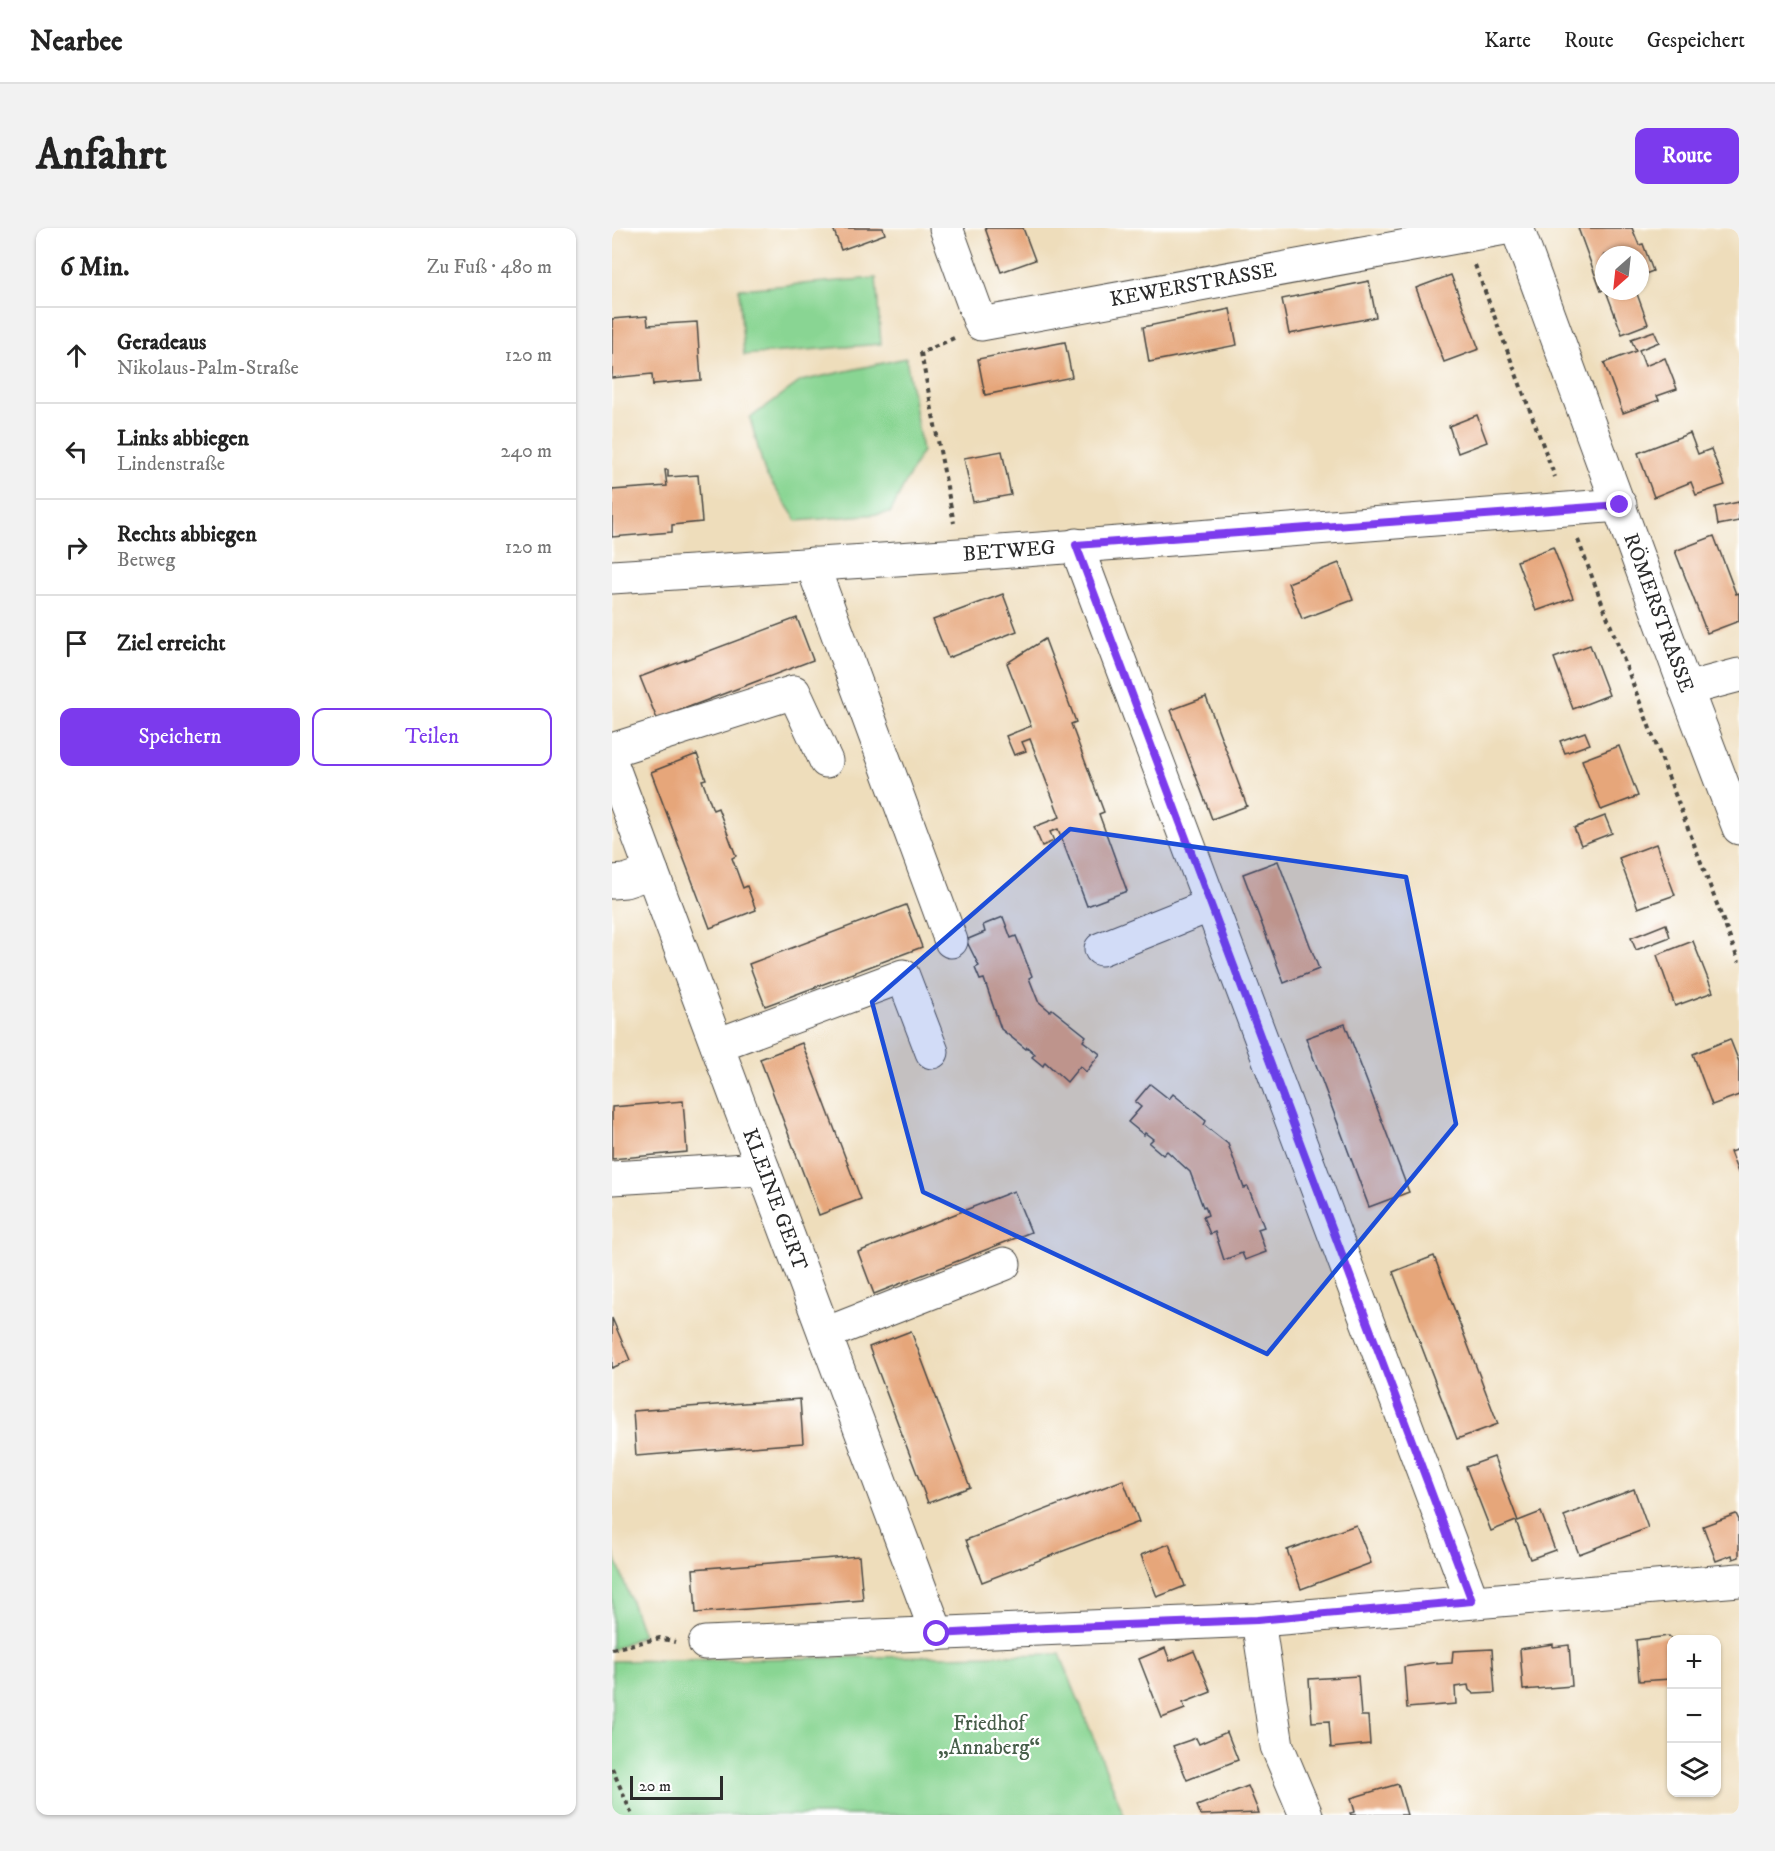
<!DOCTYPE html>
<html lang="de">
<meta charset="utf-8">
<style>
body{margin:0;font-family:"IM FELL DW Pica",serif;background:#f2f2f2;color:#222}
.controls{position:absolute;right:18px;bottom:18px;display:grid;overflow:hidden;border-radius:12px;box-shadow:0 2px 4px #0004}
.controls button{width:54px;height:54px;display:grid;place-items:center;padding:0;border:0;border-bottom:2px solid #e0e0e0;background:#fff;color:#222;font:30px sans-serif}
.compass{position:absolute;left:983px;top:18px;width:54px;height:54px;border-radius:50%;background:#fff;box-shadow:0 2px 4px #0004;rotate:207deg}
.scale{position:absolute;left:18px;bottom:15px;width:93px;box-sizing:border-box;padding-left:6px;border:3px solid #2b2b2b;border-top:0;font-size:16px;line-height:21px;white-space:nowrap;color:#2b2b2b;-webkit-text-stroke:4px #fff;paint-order:stroke}
.stop{position:absolute;width:18px;height:18px;margin:-14px;border:4px solid #7c3aed;border-radius:50%;background:#fff}
.stop.end{background:#7c3aed;border-color:#fff;box-shadow:0 2px 6px #0008}
.list{margin:0;padding:0;list-style:none}
h2{display:flex;justify-content:space-between;align-items:center;height:78px;margin:0;padding:0 24px;font-size:26px}
h2 small{font-size:20px;font-weight:400;color:#767676}
.list li{display:grid;grid-template-columns:39px 1fr auto;gap:18px;align-items:center;box-sizing:border-box;height:96px;padding:0 24px;border-top:2px solid #e0e0e0}
.list b{display:block;font-size:22px;white-space:nowrap}
.list p{margin:0;font-size:20px;white-space:nowrap;color:#767676}
.list em{font-size:20px;font-style:normal;color:#767676}
.actions{display:flex;gap:12px;padding:18px 24px}
.actions a{flex:1;padding:14px 0;border:2px solid #7c3aed;border-radius:12px;text-align:center;font-size:21px;color:#7c3aed}
.actions .main{background:#7c3aed;color:#fff}
.icon{flex:none;width:33px;height:33px;fill:none;stroke:currentColor;stroke-width:2;stroke-linecap:round;stroke-linejoin:round}
.map{position:relative;flex:none;width:1127px;height:1587px;overflow:hidden;border-radius:12px}
header{display:flex;align-items:center;gap:36px;box-sizing:border-box;height:84px;padding:0 30px;background:#fff;border-bottom:2px solid #e0e0e0}
header strong{font-size:28px}
nav{display:flex;gap:33px;margin-inline-start:auto;font-size:21px}
.intro{display:flex;align-items:center;justify-content:space-between;box-sizing:border-box;height:144px;padding:0 36px}
h1{margin:0;font-size:42px}
.button{padding:15px 27px;border-radius:12px;background:#7c3aed;color:#fff;font-size:21px;font-weight:700}
main{display:flex;gap:36px;padding:0 36px}
aside{flex:1;background:#fff;border-radius:12px;box-shadow:0 2px 4px #0004}
.map>svg:first-child{display:block}
.green{fill:#89d593;stroke:#5a805f;stroke-width:1.5}
.building{fill:#e6a67a}
.lines{fill:none;stroke-linecap:round;stroke-linejoin:round}
.minor-casing{stroke:#484641;stroke-width:35}
.path{stroke:#484641;stroke-width:4;stroke-dasharray:4.5 4.5;stroke-linecap:butt}
.minor{stroke:#fff;stroke-width:33}
.route{stroke:#7c3aed;stroke-width:8}
.marked{fill:#1d4ed8;fill-opacity:0.2;stroke:#1d4ed8;stroke-width:4.5;stroke-linejoin:round}
.labels{text-anchor:middle;dominant-baseline:central;stroke-width:4.5;stroke-linejoin:round;paint-order:stroke}
.street-label{font-size:21px;fill:#2b2b2b;stroke:#fff}
.park-label{font-size:21px;fill:#475e4a;stroke:#fff}
</style>
<header>
<strong>Nearbee</strong>
<nav><a>Karte</a><a>Route</a><a>Gespeichert</a></nav>
</header>
<div class="intro"><h1>Anfahrt</h1><a class="button">Route</a></div>
<main>
<aside>
<h2>6 Min.<small>Zu Fuß · 480 m</small></h2>
<ul class="list">
<li><svg class="icon" aria-label="ahead" viewBox="0 0 24 24"><path d="M12 20V5M6 11l6-6 6 6"/></svg><div><b>Geradeaus</b><p>Nikolaus-Palm-Straße</p></div><em>120 m</em></li>
<li><svg class="icon" aria-label="left" viewBox="0 0 24 24"><path d="M17 20v-9H6M10 6l-5 5 5 5"/></svg><div><b>Links abbiegen</b><p>Lindenstraße</p></div><em>240 m</em></li>
<li><svg class="icon" aria-label="right" viewBox="0 0 24 24"><path d="M7 20v-9h11M14 6l5 5-5 5"/></svg><div><b>Rechts abbiegen</b><p>Betweg</p></div><em>120 m</em></li>
<li><svg class="icon" aria-label="arrive" viewBox="0 0 24 24"><path d="M6 21V4h12l-3 4 3 4H6"/></svg><div><b>Ziel erreicht</b></div></li>
</ul>
<div class="actions"><a class="main">Speichern</a><a>Teilen</a></div>
</aside>
<div class="map">
<svg width="1127" height="1587" viewBox="0 0 1127 1587">
<rect width="100%" height="100%" fill="#fff"/>
<filter id="ink" filterUnits="userSpaceOnUse"><feTurbulence type="fractalNoise" baseFrequency=".0167" numOctaves="2"/><feDisplacementMap in="SourceGraphic" scale="12" xChannelSelector="R" yChannelSelector="G"/><feConvolveMatrix kernelMatrix="1 2 1 2 8 2 1 2 1" color-interpolation-filters="sRGB"/></filter>
<filter id="wash" filterUnits="userSpaceOnUse"><feTurbulence type="fractalNoise" baseFrequency=".008" numOctaves="4" result="noise"/><feDisplacementMap in="SourceGraphic" scale="24" xChannelSelector="R" yChannelSelector="G"/><feGaussianBlur stdDeviation="1.35" result="paint"/><feColorMatrix in="noise" values="0 0 0 0 0 0 0 0 0 0 0 0 0 0 0 0 0 1.4 0 .05"/><feComposite in="paint" operator="in"/></filter>
<g filter="url(#wash)">
<rect width="100%" height="100%" fill="#edb"/>
<!-- green -->
<g class="green">
<path d="M264,50L269,116L132,127L127,61Z"/>
<path d="M294,130L310,223L278,285L185,293L153,245L138,190L189,153Z"/>
<path d="M0,1320L31,1407L0,1422Z"/>
<path d="M448,1426L512,1587H0V1433Z"/>
</g>
<g id="blocks">
<!-- building -->
<g class="building">
<path d="M221,0H271L273,6L229,22Z"/>
<path d="M373,0H411L423,32L389,44Z"/>
<path d="M966,0H1020L1027,17L1031,16L1041,43L1028,48V27H992V61L989,63Z"/>
<path d="M839,47L867,121L832,134L804,60Z"/>
<path d="M757,53L764,89L677,106L670,71Z"/>
<path d="M994,63H1024L1036,96L1010,106Z"/>
<path d="M618,81L625,117L537,134L531,99Z"/>
<path d="M35,88L36,97L85,94L89,152L42,156L41,159L40,146L0,150V91Z"/>
<path d="M1042,103L1047,114L1027,122L1033,138L1053,130L1065,161L1045,168L1047,172L1011,185L992,135L1024,123L1019,111Z"/>
<path d="M453,114L460,149L373,167L366,131Z"/>
<path d="M865,187L875,214L846,225L837,198Z"/>
<path d="M1078,205L1086,226L1099,221L1113,257L1084,267L1079,254L1042,269L1026,225Z"/>
<path d="M390,223L399,267L361,274L352,230Z"/>
<path d="M53,242H56V249L86,247L90,294L60,297V304L0,309V262L55,258Z"/>
<path d="M1127,274V293L1106,297L1103,279Z"/>
<path d="M1102,308L1124,366L1127,365V393L1095,405L1063,323Z"/>
<path d="M941,319L961,370L924,383L905,333Z"/>
<path d="M727,335L741,372L690,391L676,355Z"/>
<path d="M391,366L405,403L336,430L321,392Z"/>
<path d="M185,390L201,432L45,491L28,449Z"/>
<path d="M433,411L464,494L459,496L492,584L487,586L515,663L475,678L446,601L438,604L442,613L430,618L422,599L448,589L418,511L410,514L414,523L402,527L394,508L419,498L395,435Z"/>
<path d="M978,417L997,467L961,481L942,430Z"/>
<path d="M594,469L635,578L600,591L559,482Z"/>
<path d="M973,504L978,516L953,525L948,513Z"/>
<path d="M1007,518L1026,568L989,582L970,532Z"/>
<path d="M85,526L94,551L90,552L101,582L106,580L124,628L120,630L131,660L135,658L144,682L98,700L39,544Z"/>
<path d="M993,588L1000,605L969,617L962,600Z"/>
<path d="M1044,616L1063,667L1026,680L1007,630Z"/>
<path d="M666,633L707,741L672,755L631,646Z"/>
<path d="M294,677L310,719L153,778L137,736Z"/>
<path d="M391,689L399,710L404,708L420,748L417,750L426,773L438,783L440,781L474,808L471,813L488,826L474,844L468,838L455,854L433,834L431,838L420,829L423,826L415,819L414,821L389,801L372,751L368,752L363,740L367,738L354,712L373,704L371,697Z"/>
<path d="M1054,696L1058,709L1024,722L1019,710Z"/>
<path d="M1081,713L1101,764L1063,778L1045,727Z"/>
<path d="M733,796L797,964L757,979L694,810Z"/>
<path d="M1118,811L1127,834V867L1100,877L1081,826Z"/>
<path d="M190,815L249,971L207,987L148,831Z"/>
<path d="M538,856L557,871L561,866L594,893L592,897L616,916L632,960L636,959L652,999L646,1001L654,1024L633,1032L630,1025L612,1032L603,1004L598,1006L591,989L596,987L593,978L591,979L578,944L555,923L551,927L537,915L541,911L533,905L532,907L516,894L529,879L523,874Z"/>
<path d="M71,873L75,924L0,931V879Z"/>
<path d="M1127,921V947L1118,924Z"/>
<path d="M402,963L419,1004L262,1066L246,1024Z"/>
<path d="M822,1028L886,1196L845,1211L781,1044Z"/>
<path d="M0,1090L18,1132L0,1140Z"/>
<path d="M299,1103L358,1259L316,1275L257,1119Z"/>
<path d="M188,1171L191,1215L24,1228L21,1183Z"/>
<path d="M882,1229L906,1293L929,1284L943,1322L918,1331L904,1293L879,1303L854,1239Z"/>
<path d="M511,1252L527,1294L370,1354L354,1312Z"/>
<path d="M1022,1261L1036,1300L967,1326L952,1288Z"/>
<path d="M1124,1286L1127,1292V1329L1121,1331L1120,1327L1104,1333L1091,1298Z"/>
<path d="M744,1297L759,1335L689,1361L675,1322Z"/>
<path d="M557,1316L573,1358L545,1369L529,1327Z"/>
<path d="M247,1328L251,1372L84,1385L81,1341Z"/>
<path d="M1057,1408L1059,1410V1451L1027,1453L1024,1412Z"/>
<path d="M941,1416V1419L957,1417L960,1458L911,1462L908,1421Z"/>
<path d="M553,1420L558,1433L582,1423L599,1464L571,1475L573,1481L550,1490L527,1431Z"/>
<path d="M880,1421L883,1465L862,1466L857,1462L856,1457L843,1459L844,1476L795,1480L792,1439L825,1434V1436L840,1435L841,1423Z"/>
<path d="M746,1448L749,1488H756L758,1516L719,1520L717,1493L700,1494L697,1451Z"/>
<path d="M615,1504L626,1532L575,1552L561,1518L584,1510L587,1516Z"/>
<path d="M786,1556L795,1587H739L738,1585L743,1584L739,1570Z"/>
<path d="M636,1558L647,1585L589,1587L585,1578Z"/>
</g>
</g>
</g>
<g filter="url(#ink)">
<use href="#blocks" fill-opacity="0" stroke="#484641" stroke-width="1.5"/>
<g class="lines">
<defs>
<g id="minor">
<path id="s1" d="M334,0L369,96L893,0"/>
<path id="s2" d="M905,0L1074,461L1127,600"/>
<path d="M464,317L860,1373"/>
<path d="M200,336L339,713"/>
<path id="s3" d="M0,349L348,327L1008,277"/>
<path d="M1074,461L1127,447"/>
<path d="M0,522L182,464L214,533"/>
<path id="s4" d="M0,537L325,1406"/>
<path d="M0,654L13,653L40,644"/>
<path d="M489,721L599,677"/>
<path d="M105,817L291,748L320,824"/>
<path d="M0,950L151,941"/>
<path d="M213,1106L392,1036"/>
<path d="M646,1392L665,1518L694,1587"/>
<path d="M93,1415L646,1392L1127,1352"/>
</g>
</defs>
<!-- minor casing -->
<use href="#minor" class="minor-casing"/>
<!-- path -->
<g class="path">
<path d="M863,37L943,249"/>
<path d="M342,110L309,125L342,295"/>
<path d="M966,312L1127,734"/>
<path d="M0,1421L48,1410L63,1414"/>
<path d="M0,1540L20,1587"/>
</g>
<!-- minor -->
<use href="#minor" class="minor"/>
</g>
</g>
<g class="lines" filter="url(#ink)">
<!-- route -->
<path class="route" d="M325,1406L434,1400L645,1392L860,1373L464,317L1008,277"/>
</g>
<!-- marked area -->
<path class="marked" d="M458,601L794,649L844,896L655,1126L311,964L260,774Z"/>
<g class="labels">
<!-- street labels -->
<g class="street-label">
<text stroke="none"><textPath href="#s1" startOffset="318">KEWERSTRASSE</textPath></text>
<text stroke="none"><textPath href="#s3" startOffset="398">BETWEG</textPath></text>
<text stroke="none"><textPath href="#s2" startOffset="410">RÖMERSTRASSE</textPath></text>
<text stroke="none"><textPath href="#s4" startOffset="464">KLEINE GERT</textPath></text>
</g>
<!-- park labels -->
<g class="park-label">
<text x="377" y="1496">Friedhof<tspan x="377" dy="24">„Annaberg“</tspan></text>
</g>
</g>
</svg>
<div class="controls">
<button>+</button>
<button>−</button>
<button><svg class="icon" aria-label="layers" viewBox="0 0 24 24"><path d="M12 4l9 5-9 5-9-5zM3 14l9 5 9-5"/></svg></button>
</div>
<svg class="compass" viewBox="-18 -18 36 36"><path d="M0-13l5 13h-10z" fill="#e53935"/><path d="M0 13l5-13h-10z" fill="#767676"/></svg>
<div class="scale">20 m</div>
<div class="stop" style="left:325px;top:1406px"></div>
<div class="stop end" style="left:1008px;top:277px"></div>
</div>
</main>
